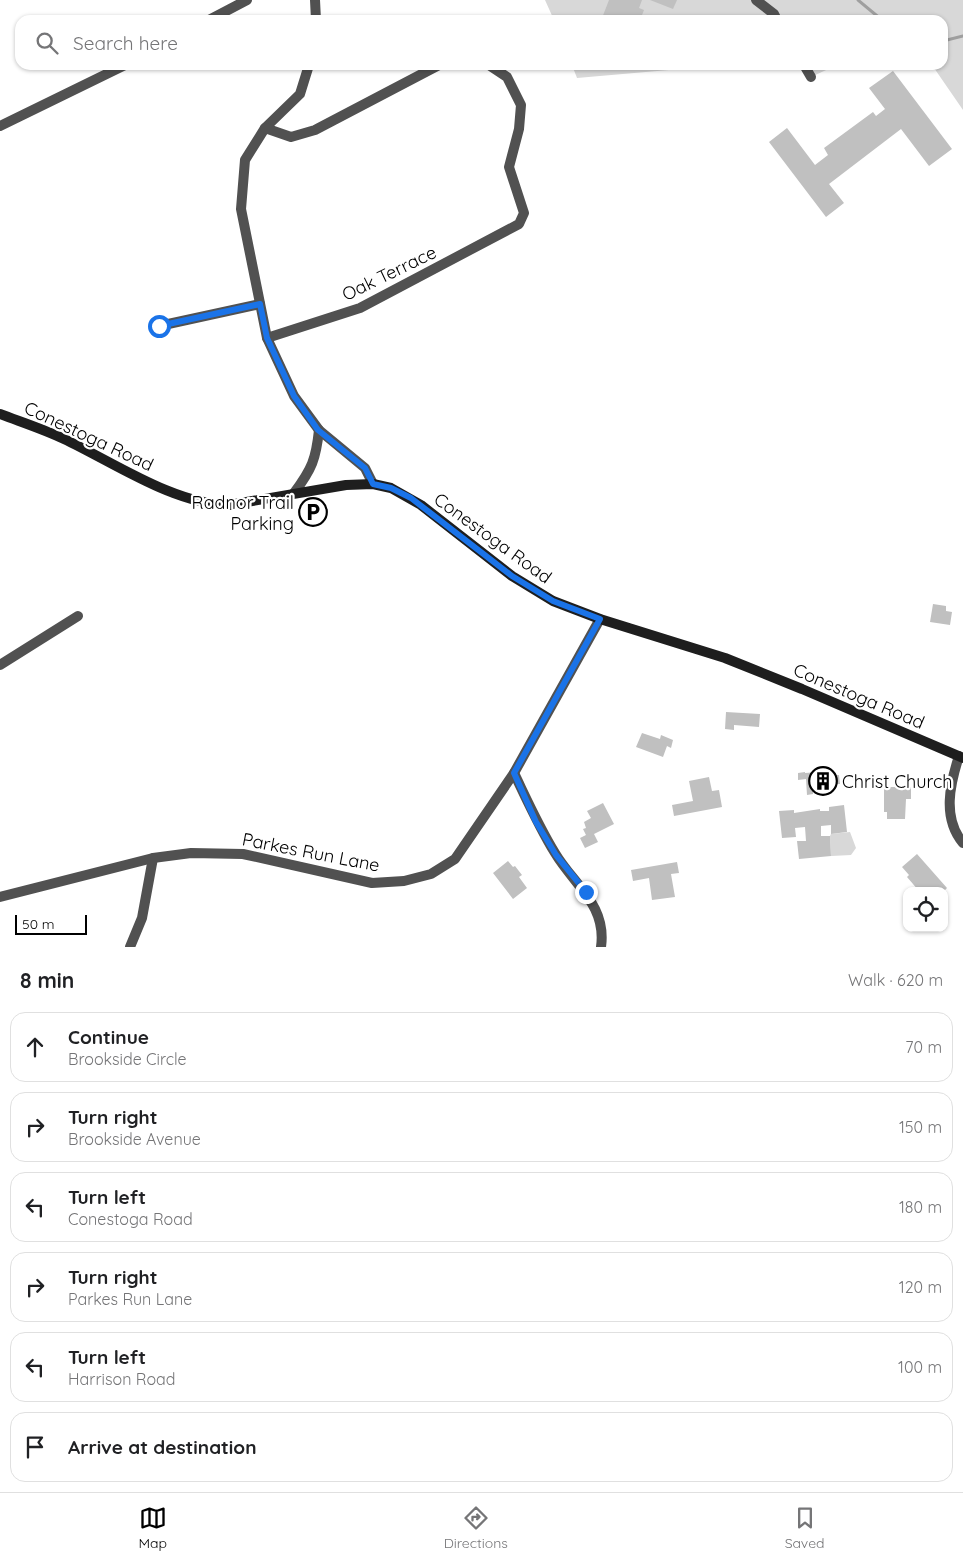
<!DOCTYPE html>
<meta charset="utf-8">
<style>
body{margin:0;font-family:Quicksand,sans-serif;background:#f6f6f6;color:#202124}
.controls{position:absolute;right:15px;bottom:15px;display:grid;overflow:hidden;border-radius:10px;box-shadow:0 1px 4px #0004}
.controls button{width:45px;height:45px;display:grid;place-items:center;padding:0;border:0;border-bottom:1px solid #e0e0e0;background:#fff;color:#202124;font:25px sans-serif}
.scale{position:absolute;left:15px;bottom:12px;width:72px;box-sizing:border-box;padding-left:5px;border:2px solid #000;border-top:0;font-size:14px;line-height:18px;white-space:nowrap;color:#000;-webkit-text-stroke:4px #fff;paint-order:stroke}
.stop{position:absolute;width:15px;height:15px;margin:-11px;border:4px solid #1a73e8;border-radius:50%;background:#fff}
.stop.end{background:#1a73e8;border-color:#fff;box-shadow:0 1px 5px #0008}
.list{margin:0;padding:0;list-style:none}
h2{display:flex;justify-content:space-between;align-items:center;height:65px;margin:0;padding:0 20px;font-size:21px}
h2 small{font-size:16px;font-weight:400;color:#757577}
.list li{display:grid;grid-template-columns:32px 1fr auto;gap:15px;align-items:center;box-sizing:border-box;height:70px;margin:0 10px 10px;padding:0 10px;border:1px solid #e0e0e0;border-radius:15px}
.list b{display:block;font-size:19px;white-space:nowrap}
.list p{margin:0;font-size:16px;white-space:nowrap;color:#757577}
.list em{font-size:16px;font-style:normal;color:#757577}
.icon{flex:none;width:28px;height:28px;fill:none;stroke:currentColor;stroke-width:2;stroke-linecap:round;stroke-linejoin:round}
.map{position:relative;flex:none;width:963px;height:947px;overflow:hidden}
.search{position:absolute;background:#fff;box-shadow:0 1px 4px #0004;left:15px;right:15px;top:15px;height:55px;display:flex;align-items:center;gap:12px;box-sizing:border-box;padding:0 18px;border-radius:15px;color:#757577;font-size:19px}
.sheet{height:545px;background:#fff}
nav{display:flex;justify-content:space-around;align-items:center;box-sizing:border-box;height:70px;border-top:1px solid #e0e0e0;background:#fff;font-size:14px;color:#757577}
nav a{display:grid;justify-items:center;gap:2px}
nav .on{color:#000}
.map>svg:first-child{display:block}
.green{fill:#d8d8d8}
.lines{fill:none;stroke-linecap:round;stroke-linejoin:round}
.stream{stroke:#9f9f9f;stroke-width:3}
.building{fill:#c0c0c0}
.street{stroke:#515151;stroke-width:10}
.secondary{stroke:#1e1e1e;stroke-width:10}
.route{stroke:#1a73e8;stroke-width:6}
.labels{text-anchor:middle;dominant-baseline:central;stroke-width:4.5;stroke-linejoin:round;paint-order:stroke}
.street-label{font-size:18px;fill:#000;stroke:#fff}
.poi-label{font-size:18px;fill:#000;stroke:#fff;text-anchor:end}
</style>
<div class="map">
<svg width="963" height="947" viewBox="0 0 963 947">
<rect width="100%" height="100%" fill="#fff"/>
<!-- green -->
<g class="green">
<path d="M545,0H963V110L932,65H943V20H554Z"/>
<path d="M572,65H726L577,78Z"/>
<path d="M804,65H837L811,77Z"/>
<path d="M850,832L856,848L851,855L831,856L830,836L831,834Z"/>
</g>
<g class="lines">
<!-- stream -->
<g class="stream">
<path d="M858,0L882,20"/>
<path d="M943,41L963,36"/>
</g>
</g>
<!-- building -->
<g class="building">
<path d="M609,0H642L639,8L644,10L640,20H607L602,18Z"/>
<path d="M650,0H677L673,9Z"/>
<path d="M893,71L952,149L929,166L901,129L829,184L844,203L826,217L769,142L787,128L815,165L828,155L824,148L873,112L876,116L885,109L869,88Z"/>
<path d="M933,604L946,606V611L952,612L950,625L930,622Z"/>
<path d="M726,712L760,714L759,727L734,725V730L725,729Z"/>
<path d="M642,733L660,739L661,735L673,740L671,748L667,746L663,757L636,747Z"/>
<path d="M832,771V775H839L840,784H834V789L813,790V794L807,795L806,779L798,780V773L805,772V773Z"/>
<path d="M709,777L712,791L719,790L722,807L674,816L672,805L693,801L689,781Z"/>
<path d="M884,787H911V799H906L905,819H887V812H884Z"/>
<path d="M603,803L614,824L594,834L598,842L585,848L580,838L586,835L583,829L586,828L584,822L591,818L587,811Z"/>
<path d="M844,805L847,832L831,834V825L821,826V836H830L831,856L799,859L797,841H806L805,827L795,828L796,837L782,838L779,811L794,810V813L820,809V811H829V807Z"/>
<path d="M917,854L947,888L944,891H919L907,877L909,875L902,867Z"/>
<path d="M508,861L513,867L515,866L522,875L519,877L527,888L513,899L493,873Z"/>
<path d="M677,862L679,873L671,874L675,897L652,900L649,878L633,881L631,870Z"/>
</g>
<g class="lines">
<!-- street -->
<g class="street">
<path d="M315,0L316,20"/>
<path d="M756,0L774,14L777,20"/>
<path d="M209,20L247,0"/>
<path d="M309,65L300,94L265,128L245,160L241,209L267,338L294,396L319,430L365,468L373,484"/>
<path d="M804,65L811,77"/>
<path d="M0,126L125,65"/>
<path d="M265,128L291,137L315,130L439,65"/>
<path d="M159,326L260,304"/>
<path d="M267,338L360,308L519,224L524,213L509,167L519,129L521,105L507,77L489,65"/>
<path d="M294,493C312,469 316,459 319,430"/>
<path d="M0,665L78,616"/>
<path d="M959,756C950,784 942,818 963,843"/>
<path d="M514,773C527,800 539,827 555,853C574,885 607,905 601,947"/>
<path d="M0,897L153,858L191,853L243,854L372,883L404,881L431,874L455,859L514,773L600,619"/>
<path d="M130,947L142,918L153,858"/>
</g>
<!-- secondary -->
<path class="secondary" d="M0,414C21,422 43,429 64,439C113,462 175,505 229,505L346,485L373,484L391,488L421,505L512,576L553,601L600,619L725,658L802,689L963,758"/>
</g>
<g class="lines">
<!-- route -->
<path class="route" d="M159,326L260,304L267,338L294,396L318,430L365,468L373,484L391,488L411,498L512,576L553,601L600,619L514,773L536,822L556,855L586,892"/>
</g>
<!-- icons -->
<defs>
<symbol id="parking-ring" viewBox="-11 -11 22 22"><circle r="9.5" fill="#fff" stroke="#000" stroke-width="1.5"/><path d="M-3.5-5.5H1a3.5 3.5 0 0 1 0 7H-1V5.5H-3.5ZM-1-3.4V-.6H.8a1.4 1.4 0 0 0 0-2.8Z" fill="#000"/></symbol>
<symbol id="building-ring" viewBox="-11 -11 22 22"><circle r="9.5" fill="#fff" stroke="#000" stroke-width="1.5"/><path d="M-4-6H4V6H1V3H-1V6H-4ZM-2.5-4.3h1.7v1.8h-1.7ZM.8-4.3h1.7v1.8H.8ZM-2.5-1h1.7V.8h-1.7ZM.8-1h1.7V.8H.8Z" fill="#000"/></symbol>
</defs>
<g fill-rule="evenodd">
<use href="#parking-ring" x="297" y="496" width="32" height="32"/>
<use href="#building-ring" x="807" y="765" width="32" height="32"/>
</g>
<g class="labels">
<!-- street labels -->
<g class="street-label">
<text transform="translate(389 273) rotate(-26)">Oak Terrace</text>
<text transform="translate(89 436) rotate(25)">Conestoga Road</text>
<text transform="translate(493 538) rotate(36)">Conestoga Road</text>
<text transform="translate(859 696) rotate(23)">Conestoga Road</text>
<text transform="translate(311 852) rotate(11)">Parkes Run Lane</text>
</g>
<!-- poi labels -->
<g class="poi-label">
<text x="294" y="502">Radnor Trail<tspan x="294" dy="21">Parking</tspan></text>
<text x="842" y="781" text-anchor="start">Christ Church</text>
</g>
</g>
</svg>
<div class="controls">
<button><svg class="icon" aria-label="locate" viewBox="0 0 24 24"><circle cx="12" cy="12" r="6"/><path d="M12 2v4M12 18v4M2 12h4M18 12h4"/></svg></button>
</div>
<div class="scale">50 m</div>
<div class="stop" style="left:159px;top:326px"></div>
<div class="stop end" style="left:586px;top:892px"></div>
<div class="search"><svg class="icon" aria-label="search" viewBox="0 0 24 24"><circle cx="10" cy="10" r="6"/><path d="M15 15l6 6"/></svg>Search here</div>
</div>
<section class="sheet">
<h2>8 min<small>Walk · 620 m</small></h2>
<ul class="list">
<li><svg class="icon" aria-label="ahead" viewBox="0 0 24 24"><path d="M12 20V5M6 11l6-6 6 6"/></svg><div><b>Continue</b><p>Brookside Circle</p></div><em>70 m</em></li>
<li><svg class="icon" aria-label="right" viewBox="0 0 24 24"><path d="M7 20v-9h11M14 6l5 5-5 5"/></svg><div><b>Turn right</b><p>Brookside Avenue</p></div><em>150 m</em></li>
<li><svg class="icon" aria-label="left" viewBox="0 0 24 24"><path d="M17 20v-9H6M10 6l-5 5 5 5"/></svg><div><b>Turn left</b><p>Conestoga Road</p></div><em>180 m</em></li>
<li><svg class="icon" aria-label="right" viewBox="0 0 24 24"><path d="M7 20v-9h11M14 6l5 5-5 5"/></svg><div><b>Turn right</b><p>Parkes Run Lane</p></div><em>120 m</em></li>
<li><svg class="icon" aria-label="left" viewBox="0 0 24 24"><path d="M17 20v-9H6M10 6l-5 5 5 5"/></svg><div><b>Turn left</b><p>Harrison Road</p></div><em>100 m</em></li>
<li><svg class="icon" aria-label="arrive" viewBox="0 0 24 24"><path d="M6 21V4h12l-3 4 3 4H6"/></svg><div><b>Arrive at destination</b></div></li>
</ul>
</section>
<nav>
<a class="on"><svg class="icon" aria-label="map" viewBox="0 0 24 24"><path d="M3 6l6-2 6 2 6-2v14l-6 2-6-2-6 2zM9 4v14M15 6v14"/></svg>Map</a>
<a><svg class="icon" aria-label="directions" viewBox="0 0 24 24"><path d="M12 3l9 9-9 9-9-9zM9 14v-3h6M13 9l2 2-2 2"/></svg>Directions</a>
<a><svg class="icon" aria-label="saved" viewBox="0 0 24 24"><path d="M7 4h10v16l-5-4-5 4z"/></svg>Saved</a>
</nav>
